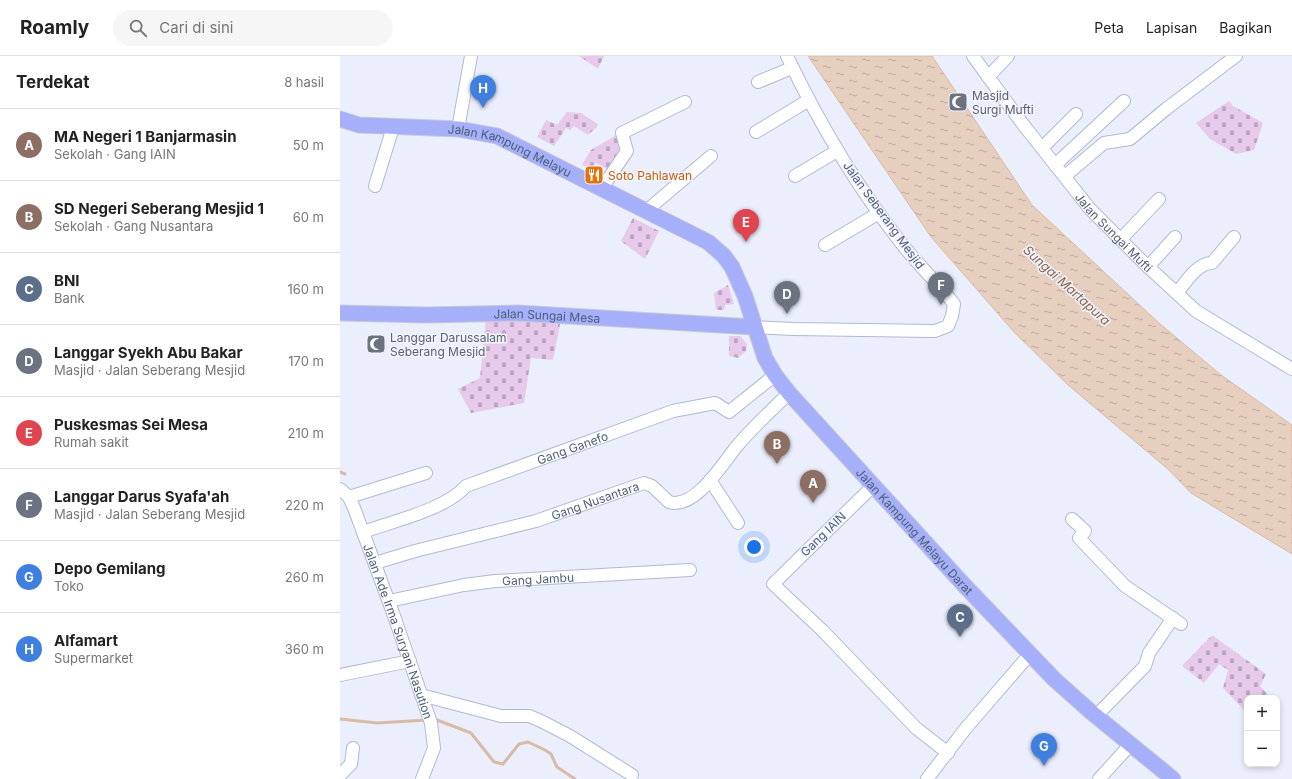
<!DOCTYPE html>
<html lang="id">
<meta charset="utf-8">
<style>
body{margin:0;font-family:Inter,sans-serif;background:#f6f6f6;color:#222}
.controls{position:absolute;right:12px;bottom:12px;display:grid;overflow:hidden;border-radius:8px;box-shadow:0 2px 6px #0003}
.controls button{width:36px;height:36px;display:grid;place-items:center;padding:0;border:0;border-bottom:1px solid #e0e0e0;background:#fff;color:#222;font:20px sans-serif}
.you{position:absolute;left:414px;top:491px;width:14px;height:14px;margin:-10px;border:3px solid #fff;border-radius:50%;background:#1a73e8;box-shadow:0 0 0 6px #1a73e833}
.badge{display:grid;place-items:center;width:26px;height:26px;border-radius:50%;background:#385a7a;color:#fff;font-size:13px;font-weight:700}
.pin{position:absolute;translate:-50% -33px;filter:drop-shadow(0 1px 2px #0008)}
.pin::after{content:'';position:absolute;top:21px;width:14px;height:12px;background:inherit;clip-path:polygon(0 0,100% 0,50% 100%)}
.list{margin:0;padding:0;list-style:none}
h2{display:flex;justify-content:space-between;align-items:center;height:52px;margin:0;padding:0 16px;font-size:17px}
h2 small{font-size:13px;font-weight:400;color:#767676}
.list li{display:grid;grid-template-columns:26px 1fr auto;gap:12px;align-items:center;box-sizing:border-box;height:72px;padding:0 16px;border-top:1px solid #e0e0e0}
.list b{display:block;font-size:15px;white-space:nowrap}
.list p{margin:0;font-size:13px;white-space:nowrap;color:#767676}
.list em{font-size:13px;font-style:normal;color:#767676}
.icon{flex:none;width:22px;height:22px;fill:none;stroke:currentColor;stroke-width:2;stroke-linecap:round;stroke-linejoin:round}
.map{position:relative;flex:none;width:952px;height:723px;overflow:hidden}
header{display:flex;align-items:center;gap:24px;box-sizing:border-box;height:56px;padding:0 20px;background:#fff;border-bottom:1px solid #e0e0e0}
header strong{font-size:19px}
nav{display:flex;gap:22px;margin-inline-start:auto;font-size:14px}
.search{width:280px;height:36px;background:#f6f6f6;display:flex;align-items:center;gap:10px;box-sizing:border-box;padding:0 14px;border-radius:22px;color:#767676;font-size:15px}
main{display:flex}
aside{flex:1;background:#fff}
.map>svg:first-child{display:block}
.cemetery{fill:url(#cemetery-stones)}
.water{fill:url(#water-ripples);stroke:#d9baa5}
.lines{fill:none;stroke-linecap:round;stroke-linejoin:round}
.stream{stroke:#d9baa5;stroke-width:3}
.minor-casing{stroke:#b0bad0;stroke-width:14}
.major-casing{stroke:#c6cbd4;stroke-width:17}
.minor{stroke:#fff;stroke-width:12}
.major{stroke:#a5affa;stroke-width:15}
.labels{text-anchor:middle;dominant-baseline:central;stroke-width:3;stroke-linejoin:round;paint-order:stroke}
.worship-label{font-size:12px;fill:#5b616d;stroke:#f2f4ff;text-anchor:start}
.street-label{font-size:12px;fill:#4d5e79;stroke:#f2f4ff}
.food-label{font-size:12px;fill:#c56008;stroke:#f2f4ff;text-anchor:start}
.water-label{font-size:13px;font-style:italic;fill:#8b6347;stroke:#f2f4ff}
</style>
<header>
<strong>Roamly</strong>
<div class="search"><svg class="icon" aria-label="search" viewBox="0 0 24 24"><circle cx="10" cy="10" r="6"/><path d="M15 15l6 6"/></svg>Cari di sini</div>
<nav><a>Peta</a><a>Lapisan</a><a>Bagikan</a></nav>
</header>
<main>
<aside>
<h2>Terdekat<small>8 hasil</small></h2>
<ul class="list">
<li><span class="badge" style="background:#8d6e63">A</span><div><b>MA Negeri 1 Banjarmasin</b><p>Sekolah · Gang IAIN</p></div><em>50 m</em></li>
<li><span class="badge" style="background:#8d6e63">B</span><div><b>SD Negeri Seberang Mesjid 1</b><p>Sekolah · Gang Nusantara</p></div><em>60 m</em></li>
<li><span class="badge" style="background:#5c6f8a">C</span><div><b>BNI</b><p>Bank</p></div><em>160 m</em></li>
<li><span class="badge" style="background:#6b7280">D</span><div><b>Langgar Syekh Abu Bakar</b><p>Masjid · Jalan Seberang Mesjid</p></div><em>170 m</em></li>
<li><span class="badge" style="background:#e0444e">E</span><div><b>Puskesmas Sei Mesa</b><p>Rumah sakit</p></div><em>210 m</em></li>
<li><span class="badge" style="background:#6b7280">F</span><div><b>Langgar Darus Syafa'ah</b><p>Masjid · Jalan Seberang Mesjid</p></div><em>220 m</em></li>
<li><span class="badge" style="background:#3f7fe0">G</span><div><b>Depo Gemilang</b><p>Toko</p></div><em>260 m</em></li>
<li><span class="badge" style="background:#3f7fe0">H</span><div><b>Alfamart</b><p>Supermarket</p></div><em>360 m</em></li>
</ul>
</aside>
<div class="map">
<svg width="952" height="723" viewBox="0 0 952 723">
<defs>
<pattern id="cemetery-stones" width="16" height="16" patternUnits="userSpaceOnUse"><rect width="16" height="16" fill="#e6c9eb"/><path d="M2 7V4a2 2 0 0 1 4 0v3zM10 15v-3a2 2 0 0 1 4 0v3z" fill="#bda6c3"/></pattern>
<pattern id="water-ripples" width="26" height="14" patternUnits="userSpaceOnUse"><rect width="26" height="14" fill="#e7cfbf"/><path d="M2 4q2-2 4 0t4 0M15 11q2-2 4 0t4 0" fill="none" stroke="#bdaba0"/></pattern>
</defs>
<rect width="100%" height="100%" fill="#ebeefd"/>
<!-- cemetery -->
<g class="cemetery">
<path d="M239,0H264L258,13Z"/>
<path d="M889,45L893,50L923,67L914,94L896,98L870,83L856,67Z"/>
<path d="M227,56L241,57L258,68L257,71L248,79L234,70L230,74L226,72L214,90L197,81L206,64L217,69Z"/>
<path d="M280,77L284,94L278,108L267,113L256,107L251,112L242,109L251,94Z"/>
<path d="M293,162L319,175L305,203L281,185Z"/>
<path d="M388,229L394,248L385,249L384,254H376L374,237Z"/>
<path d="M146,263L221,264L213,304L191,302L184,347L131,357L118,333L140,322Z"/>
<path d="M389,280H400L407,288L406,295L398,302L389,300Z"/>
<path d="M872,579L926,618L920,630L931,642H907V657L883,632L888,614L879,608L864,627L842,610Z"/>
</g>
<!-- water -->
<path class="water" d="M468,0H592L692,149L819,267L881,319L952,369V498L851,437L829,414L728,329L674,276L591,181Z"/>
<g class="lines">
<!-- stream -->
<g class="stream">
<path d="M0,416L5,418"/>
<path d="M0,663L37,667L87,664"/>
<path d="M92,664H97L131,677L154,706L163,708L179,688L188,686L205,694L211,698L217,711L235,723"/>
</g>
<defs>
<g id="minor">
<path id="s1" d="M633,0L682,67L750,153L805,208L856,255L952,313"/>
<path d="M648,21L668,0"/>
<path d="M418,26L452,12"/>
<path d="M118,73L131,0"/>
<path d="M416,76L469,44"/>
<path d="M702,92L736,58"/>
<path d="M715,109L784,45"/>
<path d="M455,120L497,95"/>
<path d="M725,120L764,87L790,83L826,53L896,0"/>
<path d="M35,130L53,71"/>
<path d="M262,132L287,95L282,77L345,46"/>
<path d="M306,155L371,100"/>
<path d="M781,183L819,143"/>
<path d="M485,189L539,157"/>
<path d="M808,211L835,181"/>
<path d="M837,237C846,226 857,207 872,207L894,181"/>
<path d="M414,271L453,273L595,275L608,270L612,260L614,248C598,227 578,209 562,188C516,130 479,67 447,0"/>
<path d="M370,424L398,467"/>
<path d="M533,430L433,528L483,575L576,672L608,697"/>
<path id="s2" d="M0,433L9,441L14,452L53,557L91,667L94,692L82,723"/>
<path d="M9,441L86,417"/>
<path d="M732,463L745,475L739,482L785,530L841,568"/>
<path id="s3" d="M23,476C53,465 105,454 126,430L333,355L375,347L389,356L435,319"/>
<path id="s4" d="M35,507L75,495L196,465L304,427L312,430L329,446C355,454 383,407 397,390C413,371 432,354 449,337"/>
<path id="s5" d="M49,545L124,529L155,525L350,514"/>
<path d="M0,619L70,605"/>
<path d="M81,639L161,660H189L201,665L230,680L292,719"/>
<path d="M756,660L805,610L809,597L833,562"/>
<path d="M0,719L11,708L13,692"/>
<path d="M587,723L626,672L690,598"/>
<path d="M759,723L790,689"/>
</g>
<g id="major">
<path id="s6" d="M0,63L19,69L118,73L157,80L368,186L384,200L392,211L405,240L425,302L435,319L449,337L624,529L714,623L751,656L833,723"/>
<path id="s7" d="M0,257L86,259L178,257L414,271"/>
</g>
</defs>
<!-- minor casing -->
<use href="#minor" class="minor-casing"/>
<!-- major casing -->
<use href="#major" class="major-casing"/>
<!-- minor -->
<use href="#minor" class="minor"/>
<!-- major -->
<use href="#major" class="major"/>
</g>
<!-- icons -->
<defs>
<symbol id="mosque-square" viewBox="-11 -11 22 22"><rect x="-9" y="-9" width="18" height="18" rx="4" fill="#6b7280" stroke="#f2f4ff"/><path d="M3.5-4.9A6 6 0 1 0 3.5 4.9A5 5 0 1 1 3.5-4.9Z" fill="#fff"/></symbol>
<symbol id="restaurant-square" viewBox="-11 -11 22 22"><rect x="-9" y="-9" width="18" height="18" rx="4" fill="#e8710a" stroke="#f2f4ff"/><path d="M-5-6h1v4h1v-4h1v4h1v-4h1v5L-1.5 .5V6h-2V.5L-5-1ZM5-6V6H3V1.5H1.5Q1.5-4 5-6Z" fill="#fff"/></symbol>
</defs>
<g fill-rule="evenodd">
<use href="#mosque-square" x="607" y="35" width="22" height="22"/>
<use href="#restaurant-square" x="243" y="108" width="22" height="22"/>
<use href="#mosque-square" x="25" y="277" width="22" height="22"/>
</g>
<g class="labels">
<!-- worship labels -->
<g class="worship-label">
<text x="632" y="39">Masjid<tspan x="632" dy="14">Surgi Mufti</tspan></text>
<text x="50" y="281">Langgar Darussalam<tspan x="50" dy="14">Seberang Mesjid</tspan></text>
</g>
<!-- street labels -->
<g class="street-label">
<text stroke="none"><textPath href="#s6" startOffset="175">Jalan Kampung Melayu</textPath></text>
<text transform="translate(544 159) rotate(54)">Jalan Seberang Mesjid</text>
<text stroke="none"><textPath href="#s1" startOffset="226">Jalan Sungai Mufti</textPath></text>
<text stroke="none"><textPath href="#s7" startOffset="207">Jalan Sungai Mesa</textPath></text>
<text stroke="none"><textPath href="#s3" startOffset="227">Gang Ganefo</textPath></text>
<text stroke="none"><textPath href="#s4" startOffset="229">Gang Nusantara</textPath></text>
<text stroke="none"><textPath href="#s6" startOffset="756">Jalan Kampung Melayu Darat</textPath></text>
<text transform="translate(483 478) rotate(-44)">Gang IAIN</text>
<text stroke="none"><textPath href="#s5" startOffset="151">Gang Jambu</textPath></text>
<text stroke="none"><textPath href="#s2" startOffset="155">Jalan Ade Irma Suryani Nasution</textPath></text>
</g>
<!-- food labels -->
<g class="food-label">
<text x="268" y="119">Soto Pahlawan</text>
</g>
<!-- water labels -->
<g class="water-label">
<text transform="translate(727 229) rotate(42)">Sungai Martapura</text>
</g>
</g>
</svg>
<div class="controls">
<button>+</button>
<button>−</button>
</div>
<div class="you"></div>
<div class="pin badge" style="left:473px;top:447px;background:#8d6e63">A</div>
<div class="pin badge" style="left:437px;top:408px;background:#8d6e63">B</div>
<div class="pin badge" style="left:620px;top:581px;background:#5c6f8a">C</div>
<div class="pin badge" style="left:447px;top:258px;background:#6b7280">D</div>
<div class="pin badge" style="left:406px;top:186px;background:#e0444e">E</div>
<div class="pin badge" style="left:601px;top:249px;background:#6b7280">F</div>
<div class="pin badge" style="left:704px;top:710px;background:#3f7fe0">G</div>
<div class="pin badge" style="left:143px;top:52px;background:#3f7fe0">H</div>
</div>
</main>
